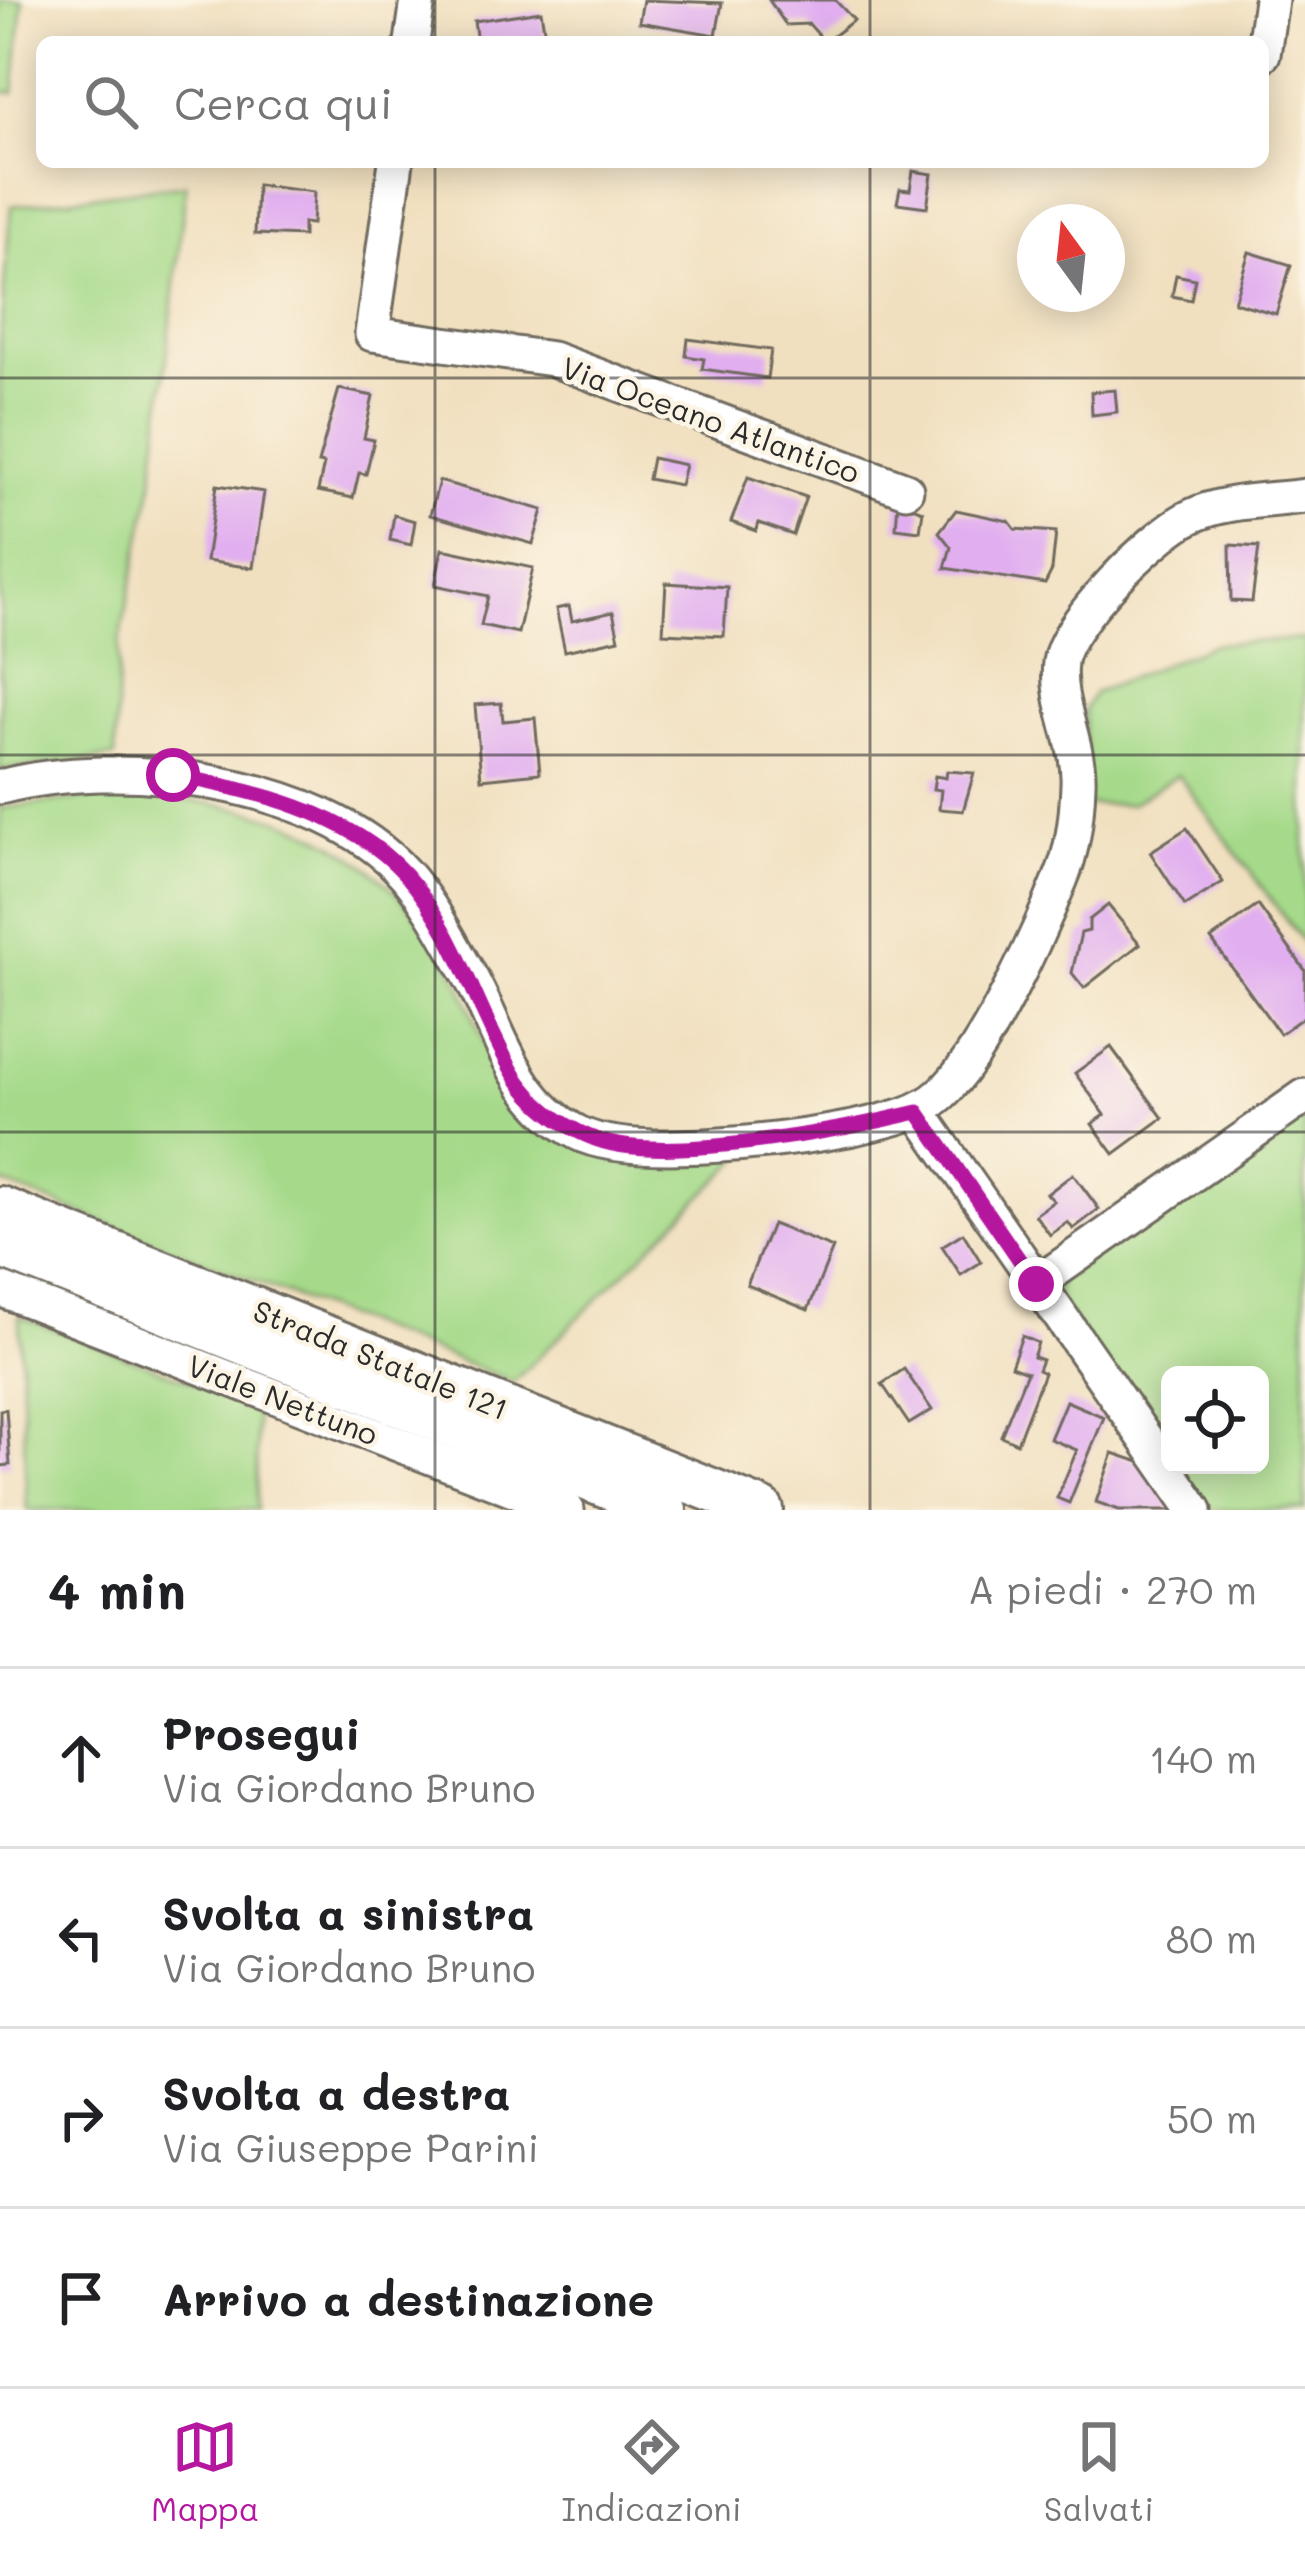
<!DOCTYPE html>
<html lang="it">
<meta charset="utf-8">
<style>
body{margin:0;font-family:Mali,sans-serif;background:#f6f6f6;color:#202124}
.controls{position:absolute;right:36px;bottom:36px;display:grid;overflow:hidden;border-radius:18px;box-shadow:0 6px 30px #0003}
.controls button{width:108px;height:108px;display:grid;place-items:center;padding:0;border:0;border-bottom:3px solid #e0e0e0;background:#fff;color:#202124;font:60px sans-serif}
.compass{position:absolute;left:1017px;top:204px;width:108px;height:108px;border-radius:50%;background:#fff;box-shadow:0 6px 30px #0003;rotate:345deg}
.stop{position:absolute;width:36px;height:36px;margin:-27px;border:9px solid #b5179e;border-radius:50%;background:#fff}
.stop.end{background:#b5179e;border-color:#fff;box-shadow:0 3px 12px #0008}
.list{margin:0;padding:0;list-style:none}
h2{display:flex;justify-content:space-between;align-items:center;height:156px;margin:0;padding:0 48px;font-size:51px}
h2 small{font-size:39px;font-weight:400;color:#757577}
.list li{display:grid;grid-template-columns:78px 1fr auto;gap:36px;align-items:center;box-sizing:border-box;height:180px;padding:0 48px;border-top:3px solid #e0e0e0}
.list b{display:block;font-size:45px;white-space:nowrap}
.list p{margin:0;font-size:39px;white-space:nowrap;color:#757577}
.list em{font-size:39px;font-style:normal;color:#757577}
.icon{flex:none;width:66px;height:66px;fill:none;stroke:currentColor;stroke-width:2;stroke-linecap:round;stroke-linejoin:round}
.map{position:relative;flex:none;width:1305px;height:1510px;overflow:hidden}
.search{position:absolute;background:#fff;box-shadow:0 6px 30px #0003;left:36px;right:36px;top:36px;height:132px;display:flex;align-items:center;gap:30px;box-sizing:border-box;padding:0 42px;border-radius:18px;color:#757577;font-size:45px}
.sheet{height:876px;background:#fff}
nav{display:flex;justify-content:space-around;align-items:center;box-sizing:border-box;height:168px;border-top:3px solid #e0e0e0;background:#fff;font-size:33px;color:#757577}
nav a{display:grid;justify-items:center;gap:6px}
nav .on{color:#b5179e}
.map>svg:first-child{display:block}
.green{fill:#a6da8a;stroke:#68825a;stroke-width:3}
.building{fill:#e1aef0}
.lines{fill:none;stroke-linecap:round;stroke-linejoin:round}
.minor-casing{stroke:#706a5f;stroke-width:39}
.major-casing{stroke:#706a5f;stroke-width:48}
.minor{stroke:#fff;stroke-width:33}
.major{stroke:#fff;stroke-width:42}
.route{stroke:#b5179e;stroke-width:15}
.grid{fill:none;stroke:#2b2b2b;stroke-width:3;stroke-opacity:0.55}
.labels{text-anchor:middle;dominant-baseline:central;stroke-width:9;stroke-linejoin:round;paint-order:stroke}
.street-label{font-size:30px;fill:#2b2b2b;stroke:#fcf5e5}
</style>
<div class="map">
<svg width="1305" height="1510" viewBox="0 0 1305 1510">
<rect width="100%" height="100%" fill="#fcf5e5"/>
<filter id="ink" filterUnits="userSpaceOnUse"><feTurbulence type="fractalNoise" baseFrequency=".00833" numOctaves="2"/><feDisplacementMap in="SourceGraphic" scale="24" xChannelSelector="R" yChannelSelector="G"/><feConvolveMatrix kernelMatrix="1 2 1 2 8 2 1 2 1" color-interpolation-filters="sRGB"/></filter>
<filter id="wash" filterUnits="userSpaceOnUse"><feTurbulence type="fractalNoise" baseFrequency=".004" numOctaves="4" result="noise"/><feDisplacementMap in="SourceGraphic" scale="48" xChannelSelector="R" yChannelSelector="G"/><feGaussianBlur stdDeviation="2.7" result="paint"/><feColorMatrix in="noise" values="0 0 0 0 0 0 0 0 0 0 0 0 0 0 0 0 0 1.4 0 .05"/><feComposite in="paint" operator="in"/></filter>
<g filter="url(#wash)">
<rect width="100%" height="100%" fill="#f1e0c0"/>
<!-- green -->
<g class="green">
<path d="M0,0H23L14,93L0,91Z"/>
<path d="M186,184L153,482L119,644L115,757L0,770V336L11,206Z"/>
<path d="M1305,639V945L1178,775L1130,804L1086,805L1084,710L1094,693L1213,644Z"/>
<path d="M111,796C266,797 384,836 458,980C478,1019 496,1102 540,1119C559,1126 584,1126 604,1129C652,1136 700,1144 748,1151L513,1382L0,1182V808Z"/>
<path d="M1305,1107V1510H1208L1176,1465H1260V1375H1170V1456L1054,1293L1062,1278Z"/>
<path d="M19,1316L256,1406L257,1510H27Z"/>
</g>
<g id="blocks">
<!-- building -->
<g class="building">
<path d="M643,0L722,3L716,35L639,22Z"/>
<path d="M769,0H835L854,20L825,42L809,24L786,25Z"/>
<path d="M541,11L546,42H477L474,21Z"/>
<path d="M913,171L932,174L927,207L897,203L900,189L910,190Z"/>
<path d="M257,185L314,192L312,224L303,223V236L255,234Z"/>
<path d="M1249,252L1291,265L1276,314L1234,302Z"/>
<path d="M1176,275L1195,279L1191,300L1172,296Z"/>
<path d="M688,339L771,350L767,378L702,369L704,359L686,356Z"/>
<path d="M339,389L373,396L364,438L374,440L366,474L359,473L353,498L318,491L324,464L318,463Z"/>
<path d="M1115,390L1117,412L1092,415L1091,392Z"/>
<path d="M652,458L685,465L680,485L648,479Z"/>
<path d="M748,477L806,497L793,535L759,523L756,531L731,522Z"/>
<path d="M439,481L543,510L533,544L430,515Z"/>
<path d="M217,485L264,492L253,568L206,561Z"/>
<path d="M898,502L923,511L920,531L896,528Z"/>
<path d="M956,510L1009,521L1015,529L1056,532L1052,570L1045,584L945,568L951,547L939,532Z"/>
<path d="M394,515L415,521L411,545L390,540Z"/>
<path d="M1230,545L1259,547L1252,602L1231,601Z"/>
<path d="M442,549L533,568L518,633L481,625L488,596L435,585Z"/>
<path d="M666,583L727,587L724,636L663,633Z"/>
<path d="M569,606L572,621L613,612L619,639L565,651L556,609Z"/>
<path d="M501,703L503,721L535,718L540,773L481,779L475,705Z"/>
<path d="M947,771L974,773L963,811L939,809L941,790L933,789L935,776L946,778Z"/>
<path d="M1187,828L1223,882L1185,906L1150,852Z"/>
<path d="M1108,905L1140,944L1084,988L1072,973L1081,933L1089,931V920Z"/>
<path d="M1258,905L1305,970V1016L1280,1034L1211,939Z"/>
<path d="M1111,1047L1163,1118L1114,1154L1092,1124L1105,1115L1075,1073Z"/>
<path d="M1073,1174L1099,1209L1073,1229L1068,1222L1050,1235L1035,1215L1054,1201L1047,1194Z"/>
<path d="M772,1224L833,1248L808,1310L747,1285Z"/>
<path d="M963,1233L981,1262L961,1275L942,1246Z"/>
<path d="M1022,1336L1038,1343L1033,1357L1042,1360L1038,1370L1044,1373L1017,1443L1001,1436L1027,1372L1011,1366Z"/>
<path d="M904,1369L932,1410L909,1424L882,1384Z"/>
<path d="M1066,1401L1104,1417L1069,1503L1057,1498L1077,1450L1050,1439Z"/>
<path d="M6,1409L10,1465L0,1466V1410Z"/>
<path d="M1113,1453L1140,1462L1176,1510H1119L1096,1502Z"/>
</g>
</g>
</g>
<g filter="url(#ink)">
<use href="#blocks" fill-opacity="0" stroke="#706a5f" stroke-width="3"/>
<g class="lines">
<defs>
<g id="minor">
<path d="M412,42L418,0"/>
<path d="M1263,54L1271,0"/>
<path d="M396,162L372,334L552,359L906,490"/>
<path d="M0,787C119,756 319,778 405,874C429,901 449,940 467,971C501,1030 512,1099 578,1133C632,1161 792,1140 853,1128C883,1121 917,1116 941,1094C983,1057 1039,933 1061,878C1073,850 1077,815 1078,784C1080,743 1055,704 1060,662C1065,623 1156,532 1192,516C1225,500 1270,501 1305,496"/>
<path d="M918,1111L1195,1510"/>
<path d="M1036,1284L1305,1096"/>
<path d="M0,1289L567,1510"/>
</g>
<g id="major">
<path d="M0,1208L762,1510"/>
<path d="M0,1246L665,1510"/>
</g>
</defs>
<!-- minor casing -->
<use href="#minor" class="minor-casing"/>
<!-- major casing -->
<use href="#major" class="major-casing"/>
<!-- minor -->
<use href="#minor" class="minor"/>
<!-- major -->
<use href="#major" class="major"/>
</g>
</g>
<g class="lines" filter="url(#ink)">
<!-- route -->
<path class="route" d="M173,775C253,791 348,811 405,874C455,930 475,1004 510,1067C530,1105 576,1138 618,1145C691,1158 844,1130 918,1112L1036,1284"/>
</g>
<!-- grid -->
<path class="grid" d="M435,0V42M870,0V42M435,162V1510M870,162V1510M0,378H1305M0,755H1305M0,1132H1305"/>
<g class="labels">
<!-- street labels -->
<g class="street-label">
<text transform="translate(711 419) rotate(20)">Via Oceano Atlantico</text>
<text transform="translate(381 1359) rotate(22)">Strada Statale 121</text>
<text transform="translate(283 1399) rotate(21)">Viale Nettuno</text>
</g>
</g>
</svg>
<div class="controls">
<button><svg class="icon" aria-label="locate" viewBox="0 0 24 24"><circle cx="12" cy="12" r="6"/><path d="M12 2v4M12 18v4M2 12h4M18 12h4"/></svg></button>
</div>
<svg class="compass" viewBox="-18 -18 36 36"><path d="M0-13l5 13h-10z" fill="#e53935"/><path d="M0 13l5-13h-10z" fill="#757577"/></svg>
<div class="stop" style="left:173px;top:775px"></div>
<div class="stop end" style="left:1036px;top:1284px"></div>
<div class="search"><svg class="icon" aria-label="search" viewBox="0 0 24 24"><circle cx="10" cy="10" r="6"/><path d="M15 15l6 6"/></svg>Cerca qui</div>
</div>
<section class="sheet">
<h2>4 min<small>A piedi · 270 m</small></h2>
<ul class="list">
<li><svg class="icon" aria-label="ahead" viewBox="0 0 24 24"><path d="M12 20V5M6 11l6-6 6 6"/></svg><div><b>Prosegui</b><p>Via Giordano Bruno</p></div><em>140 m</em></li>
<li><svg class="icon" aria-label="left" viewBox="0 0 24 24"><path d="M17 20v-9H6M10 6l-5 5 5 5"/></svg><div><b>Svolta a sinistra</b><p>Via Giordano Bruno</p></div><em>80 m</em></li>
<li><svg class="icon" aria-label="right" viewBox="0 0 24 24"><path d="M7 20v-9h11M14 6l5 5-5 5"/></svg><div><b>Svolta a destra</b><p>Via Giuseppe Parini</p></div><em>50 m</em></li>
<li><svg class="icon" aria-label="arrive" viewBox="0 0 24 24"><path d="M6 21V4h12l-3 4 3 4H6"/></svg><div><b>Arrivo a destinazione</b></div></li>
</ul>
</section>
<nav>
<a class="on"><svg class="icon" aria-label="map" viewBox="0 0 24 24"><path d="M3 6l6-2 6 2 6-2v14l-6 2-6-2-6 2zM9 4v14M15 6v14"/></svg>Mappa</a>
<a><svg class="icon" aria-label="directions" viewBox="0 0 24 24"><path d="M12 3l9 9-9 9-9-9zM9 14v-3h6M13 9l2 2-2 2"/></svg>Indicazioni</a>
<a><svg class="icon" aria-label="saved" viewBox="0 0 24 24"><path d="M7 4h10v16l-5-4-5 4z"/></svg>Salvati</a>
</nav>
